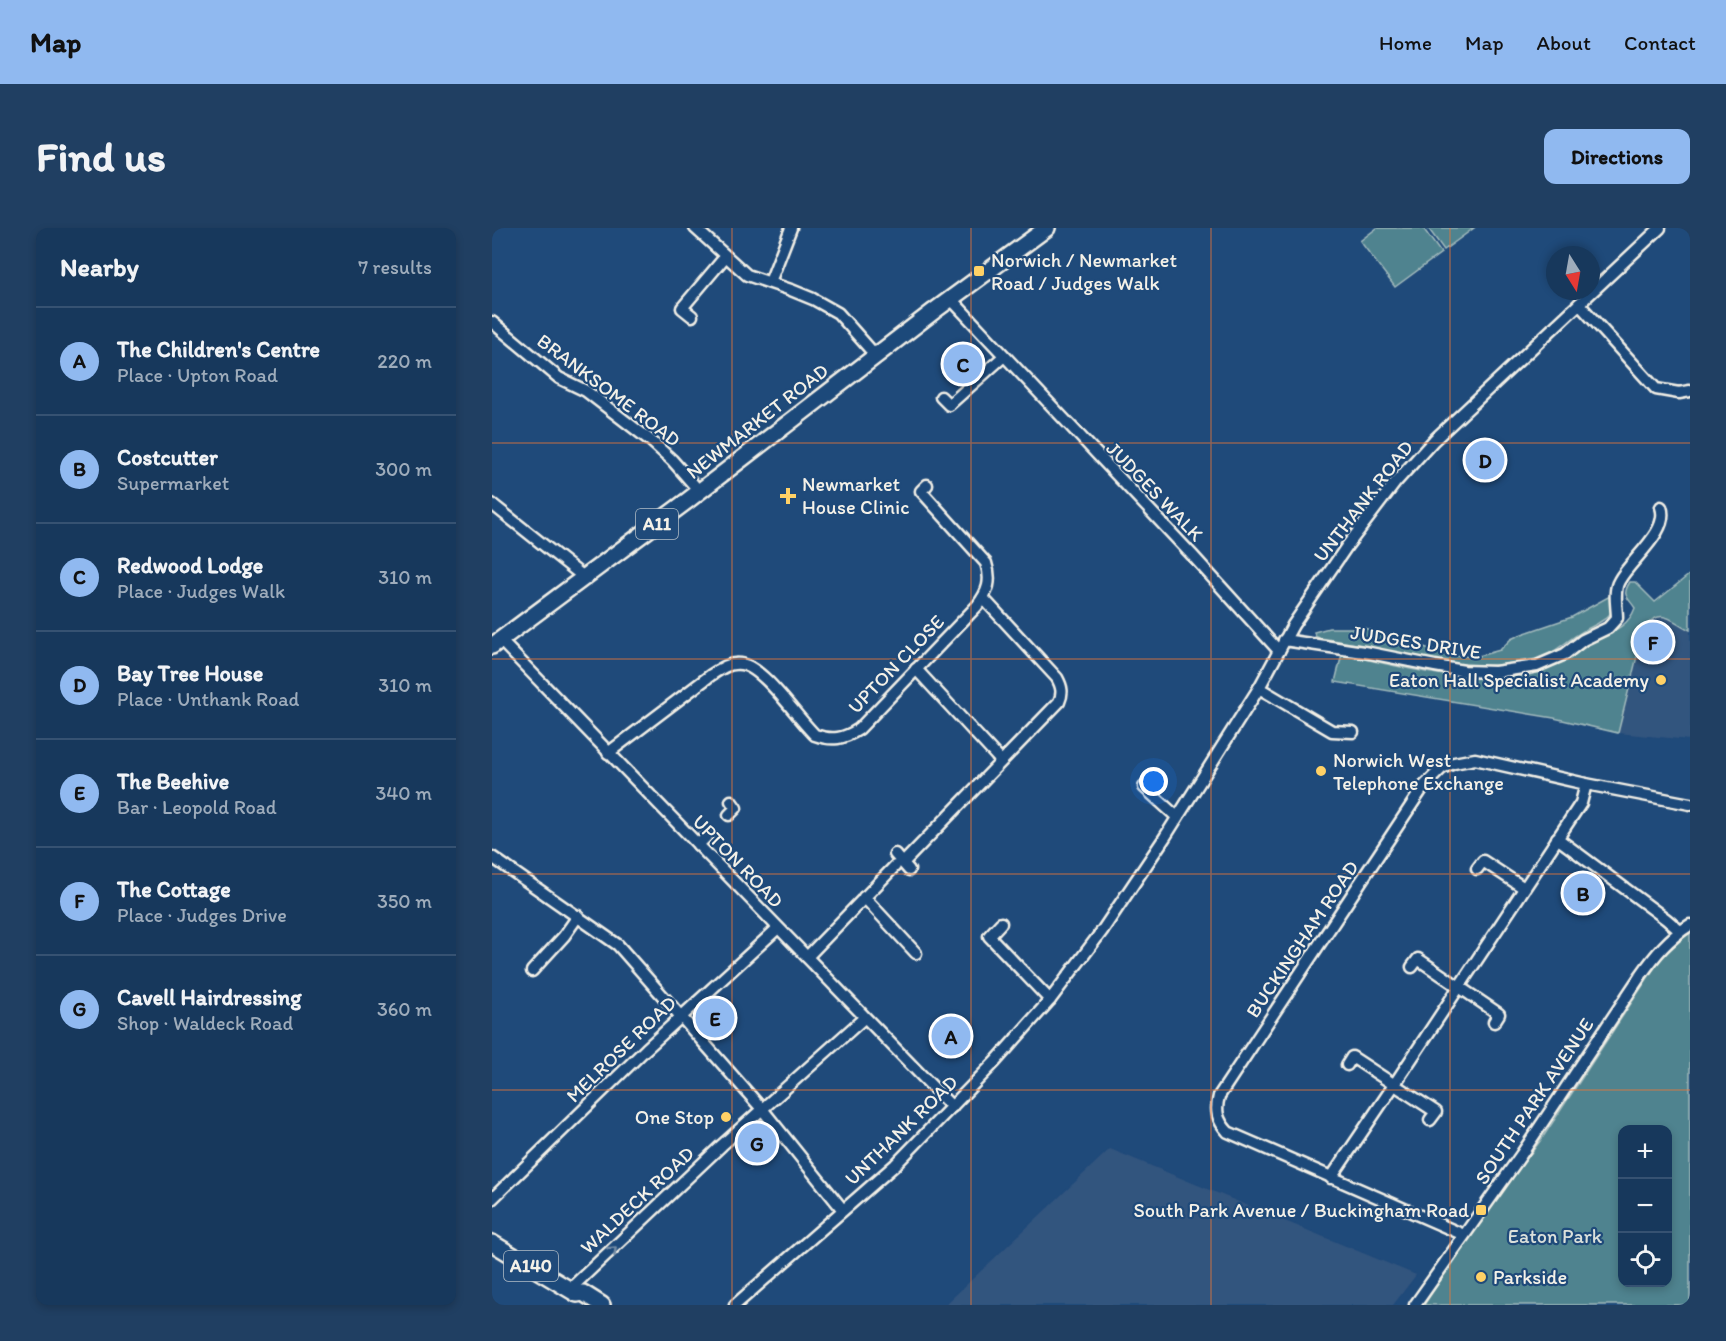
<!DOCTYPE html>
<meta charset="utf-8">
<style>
body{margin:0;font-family:Itim,sans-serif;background:#203f62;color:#f1f3f6}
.controls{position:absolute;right:18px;bottom:18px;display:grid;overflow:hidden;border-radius:12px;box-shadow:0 3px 9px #0003}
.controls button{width:54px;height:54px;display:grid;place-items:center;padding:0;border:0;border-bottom:2px solid #365272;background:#17385c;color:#f1f3f6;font:30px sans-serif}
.compass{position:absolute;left:1054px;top:18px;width:54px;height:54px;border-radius:50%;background:#17385c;box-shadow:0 3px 9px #0003;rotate:169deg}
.you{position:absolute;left:662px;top:554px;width:21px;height:21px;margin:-15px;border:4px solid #fff;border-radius:50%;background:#1a73e8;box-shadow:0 0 0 9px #1a73e833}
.badge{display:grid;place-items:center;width:39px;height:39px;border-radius:50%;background:#90b9f0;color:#111;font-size:20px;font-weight:700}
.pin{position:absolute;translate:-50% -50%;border:3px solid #fff;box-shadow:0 2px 6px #0006}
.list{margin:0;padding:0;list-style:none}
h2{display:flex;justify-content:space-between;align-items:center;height:78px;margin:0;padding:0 24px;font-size:26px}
h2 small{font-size:20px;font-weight:400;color:#9eacbb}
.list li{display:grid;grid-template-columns:39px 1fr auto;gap:18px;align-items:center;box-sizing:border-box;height:108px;padding:0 24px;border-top:2px solid #365272}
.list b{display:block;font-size:22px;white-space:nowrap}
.list p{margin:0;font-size:20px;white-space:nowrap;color:#9eacbb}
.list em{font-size:20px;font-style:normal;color:#9eacbb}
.icon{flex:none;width:33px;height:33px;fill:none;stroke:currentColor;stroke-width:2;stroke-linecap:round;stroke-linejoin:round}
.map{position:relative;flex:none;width:1198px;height:1077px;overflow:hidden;border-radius:12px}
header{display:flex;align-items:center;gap:36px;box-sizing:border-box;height:84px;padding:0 30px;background:#90b9f0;color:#111}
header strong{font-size:28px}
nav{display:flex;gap:33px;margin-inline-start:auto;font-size:21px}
.intro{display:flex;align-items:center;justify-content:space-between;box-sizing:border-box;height:144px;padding:0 36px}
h1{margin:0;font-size:42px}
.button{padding:15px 27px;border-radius:12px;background:#90b9f0;color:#111;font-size:21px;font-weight:700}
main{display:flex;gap:36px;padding:0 36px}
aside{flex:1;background:#17385c;border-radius:12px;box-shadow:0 3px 9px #0003}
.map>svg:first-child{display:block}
.built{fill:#33547e}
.green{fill:#50838f;stroke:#a2babc;stroke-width:1.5;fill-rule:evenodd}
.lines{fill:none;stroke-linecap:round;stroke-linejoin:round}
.minor-casing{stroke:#f4f1e8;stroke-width:15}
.highway-casing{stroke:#f4f1e8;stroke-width:20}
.minor{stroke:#1f4a7a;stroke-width:10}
.highway{stroke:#1f4a7a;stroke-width:15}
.oneway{stroke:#748da6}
.grid{fill:none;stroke:#ea7738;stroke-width:1.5;stroke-opacity:0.55}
.poi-dot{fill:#ffd166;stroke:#1f4a7a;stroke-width:2}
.labels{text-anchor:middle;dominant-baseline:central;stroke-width:4.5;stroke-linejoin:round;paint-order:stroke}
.shield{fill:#1f4a7a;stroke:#b4bfc7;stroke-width:1.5}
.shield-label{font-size:18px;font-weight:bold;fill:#f4f1e8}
.poi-label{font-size:20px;fill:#f4f1e8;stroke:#1f4a7a;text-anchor:start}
.street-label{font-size:20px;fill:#f4f1e8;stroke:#1f4a7a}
.park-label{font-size:20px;fill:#dbe0db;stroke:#1f4a7a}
</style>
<header>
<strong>Map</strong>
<nav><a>Home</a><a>Map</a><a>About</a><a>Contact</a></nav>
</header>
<div class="intro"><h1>Find us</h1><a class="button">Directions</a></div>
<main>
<aside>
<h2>Nearby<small>7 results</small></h2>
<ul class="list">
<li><span class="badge">A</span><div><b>The Children's Centre</b><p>Place · Upton Road</p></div><em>220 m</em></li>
<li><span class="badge">B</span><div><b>Costcutter</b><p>Supermarket</p></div><em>300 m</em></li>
<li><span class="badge">C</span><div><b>Redwood Lodge</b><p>Place · Judges Walk</p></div><em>310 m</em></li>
<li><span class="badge">D</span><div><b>Bay Tree House</b><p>Place · Unthank Road</p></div><em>310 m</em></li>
<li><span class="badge">E</span><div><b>The Beehive</b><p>Bar · Leopold Road</p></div><em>340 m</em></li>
<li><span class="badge">F</span><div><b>The Cottage</b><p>Place · Judges Drive</p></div><em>350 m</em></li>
<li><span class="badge">G</span><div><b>Cavell Hairdressing</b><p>Shop · Waldeck Road</p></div><em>360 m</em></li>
</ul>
</aside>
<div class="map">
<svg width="1198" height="1077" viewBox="0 0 1198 1077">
<rect width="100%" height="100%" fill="#1f4a7a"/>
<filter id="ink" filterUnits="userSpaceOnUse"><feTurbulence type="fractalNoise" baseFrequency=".0167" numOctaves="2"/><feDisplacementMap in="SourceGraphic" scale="12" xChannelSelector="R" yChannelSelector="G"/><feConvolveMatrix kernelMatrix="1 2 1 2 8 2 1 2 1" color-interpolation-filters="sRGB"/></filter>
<g filter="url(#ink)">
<!-- built -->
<g class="built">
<path d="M1198,358V512L1126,505L1152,400L1157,389Z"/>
<path d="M618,921L924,1047L901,1077H453Z"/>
</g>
<!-- green -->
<g class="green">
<path d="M885,0H931L949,25L903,59L868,13Z"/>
<path d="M936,0H982L952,22Z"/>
<path d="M1198,346V402C1180,394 1170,377 1152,400L1126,505L1062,490L843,454L850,426C903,437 959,454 1014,449C1021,449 1030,449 1037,447C1060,441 1074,428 1093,416C1112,405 1135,403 1143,380C1136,369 1129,368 1138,354H1143L1163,374Z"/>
<path d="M1118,368L1119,385C1110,396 1096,399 1085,407C1072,415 1060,427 1046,431C974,451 898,418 827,410L823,408L822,404L837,400H872L957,427L983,429L1008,422L1019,411L1030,406L1080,389Z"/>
<path d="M1198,704V1077H932L976,1010L1051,909L1169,730ZM1130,902H1176V1054H1130Z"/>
</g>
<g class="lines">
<defs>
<g id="minor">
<path d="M203,0L255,47L299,62L321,71L346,85L384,128"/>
<path d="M278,54L299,0"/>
<path d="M459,71L701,328L787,423"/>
<path d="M1087,76L1164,161L1187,165L1198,163"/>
<path d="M200,88L190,80L233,29"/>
<path d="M0,94L67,150L94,163L159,213L180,232L208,264"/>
<path d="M449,169L457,177L512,128"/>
<path d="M0,276L93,350"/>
<path d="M8,412L460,879"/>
<path d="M792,412L878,425L943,438L972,443L1003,444L1045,438L1073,426L1091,412L1116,400L1125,390C1125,379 1121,363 1127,353C1138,332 1178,303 1169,279"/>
<path d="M424,441L509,533"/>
<path d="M767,460L840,503L861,504"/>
<path d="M116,525L219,447C228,441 238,434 249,436C272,439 305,490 323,507C340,513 352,511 367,501L485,378C496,364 500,353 494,335L429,263L435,257"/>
<path d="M652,559L685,589"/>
<path d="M237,587L244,580L239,573"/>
<path d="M1065,610L1174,691L1188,703"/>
<path d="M206,617L215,608"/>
<path d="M403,626L417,642"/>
<path d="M0,629L126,717L270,881L351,982"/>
<path d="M411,635L567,474C571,465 570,459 565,450L491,370"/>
<path d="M985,641L991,633L1032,660"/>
<path d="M372,669L424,725"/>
<path d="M509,695L497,708L558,772"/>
<path d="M315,729L403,638"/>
<path d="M920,739L926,731L1007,786L1002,794"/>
<path d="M40,743L72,708L86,688"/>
<path d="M855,837L860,829L944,884L938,892"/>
<path d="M839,950L902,857L1089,575L1094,556"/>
<path d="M0,971L154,821L286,700"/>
<path d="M972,1007L736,904C725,892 723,883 727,868L932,558L950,540L962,535L983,531L1094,556L1198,576"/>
<path d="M78,1061L230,917L372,790"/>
<path d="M243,1077L403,937L503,834L558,772L610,703L673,609L767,460L801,397L855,318L903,255L942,212L1168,0"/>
<path d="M923,1077L1029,927L1149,747C1163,727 1177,710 1198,697"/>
</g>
<g id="highway">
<path d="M0,418L195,273L442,83L555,0"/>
<path d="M0,1015L85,1066L91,1065L110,1077"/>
</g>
</defs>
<!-- minor casing -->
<use href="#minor" class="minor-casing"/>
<!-- highway casing -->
<use href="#highway" class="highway-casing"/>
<!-- minor -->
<use href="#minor" class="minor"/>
<!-- highway -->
<use href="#highway" class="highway"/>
</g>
<!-- one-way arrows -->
<defs><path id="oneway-chevron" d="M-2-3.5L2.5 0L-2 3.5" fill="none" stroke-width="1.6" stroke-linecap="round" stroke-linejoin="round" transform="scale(1.5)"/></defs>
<use class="oneway" href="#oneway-chevron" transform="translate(121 1022) rotate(-43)"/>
</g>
<!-- grid -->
<path class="grid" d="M240,0V1077M479,0V1077M719,0V1077M958,0V1077M0,215H1198M0,431H1198M0,646H1198M0,862H1198"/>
<!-- markers -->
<g class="poi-dot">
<rect x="481" y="37" width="12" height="12" rx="3"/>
<path d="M293 259h6v6h6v6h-6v6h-6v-6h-6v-6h6z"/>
<circle cx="1169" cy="452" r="6"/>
<circle cx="829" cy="543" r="6"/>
<circle cx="234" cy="889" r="6"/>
<rect x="983" y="976" width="12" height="12" rx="3"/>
<circle cx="989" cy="1049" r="6"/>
</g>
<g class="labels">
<!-- shield labels -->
<g class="shield">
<rect x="144" y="281" width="42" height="30" rx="4.5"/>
<rect x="12" y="1023" width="54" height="30" rx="4.5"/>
</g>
<g class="shield-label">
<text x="165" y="296">A11</text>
<text x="39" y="1038">A140</text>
</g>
<!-- poi labels -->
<g class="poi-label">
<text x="499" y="32">Norwich / Newmarket<tspan x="499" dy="23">Road / Judges Walk</tspan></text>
<text x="310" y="256">Newmarket<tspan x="310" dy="23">House Clinic</tspan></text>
<text x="1157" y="452" text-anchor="end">Eaton Hall Specialist Academy</text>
<text x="841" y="532">Norwich West<tspan x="841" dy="23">Telephone Exchange</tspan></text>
<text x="222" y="889" text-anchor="end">One Stop</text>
<text x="977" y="982" text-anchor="end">South Park Avenue / Buckingham Road</text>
<text x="1001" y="1049">Parkside</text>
</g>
<!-- street labels -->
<g class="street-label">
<text transform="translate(117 162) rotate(37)">BRANKSOME ROAD</text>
<text transform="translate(265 193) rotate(-38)">NEWMARKET ROAD</text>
<text transform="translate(663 263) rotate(46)">JUDGES WALK</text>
<text transform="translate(871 273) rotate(-52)">UNTHANK ROAD</text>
<text transform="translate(924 414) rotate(9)">JUDGES DRIVE</text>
<text transform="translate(404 436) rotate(-46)">UPTON CLOSE</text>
<text transform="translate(246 633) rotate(46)">UPTON ROAD</text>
<text transform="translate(810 711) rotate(-56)">BUCKINGHAM ROAD</text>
<text transform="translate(129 821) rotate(-44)">MELROSE ROAD</text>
<text transform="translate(1042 873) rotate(-56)">SOUTH PARK AVENUE</text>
<text transform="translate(409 902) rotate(-44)">UNTHANK ROAD</text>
<text transform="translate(145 972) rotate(-43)">WALDECK ROAD</text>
</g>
<!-- park labels -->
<g class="park-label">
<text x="1063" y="1008">Eaton Park</text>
</g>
</g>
</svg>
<div class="controls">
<button>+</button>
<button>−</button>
<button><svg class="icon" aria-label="locate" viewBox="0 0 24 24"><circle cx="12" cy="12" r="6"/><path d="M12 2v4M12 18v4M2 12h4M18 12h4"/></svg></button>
</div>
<svg class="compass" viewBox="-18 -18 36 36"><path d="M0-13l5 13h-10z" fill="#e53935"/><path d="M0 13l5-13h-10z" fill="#9eacbb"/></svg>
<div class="you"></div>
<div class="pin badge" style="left:459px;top:808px">A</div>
<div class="pin badge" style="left:1091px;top:665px">B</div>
<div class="pin badge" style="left:471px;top:136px">C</div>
<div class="pin badge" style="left:993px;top:232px">D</div>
<div class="pin badge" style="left:223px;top:790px">E</div>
<div class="pin badge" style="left:1161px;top:414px">F</div>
<div class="pin badge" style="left:265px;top:915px">G</div>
</div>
</main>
